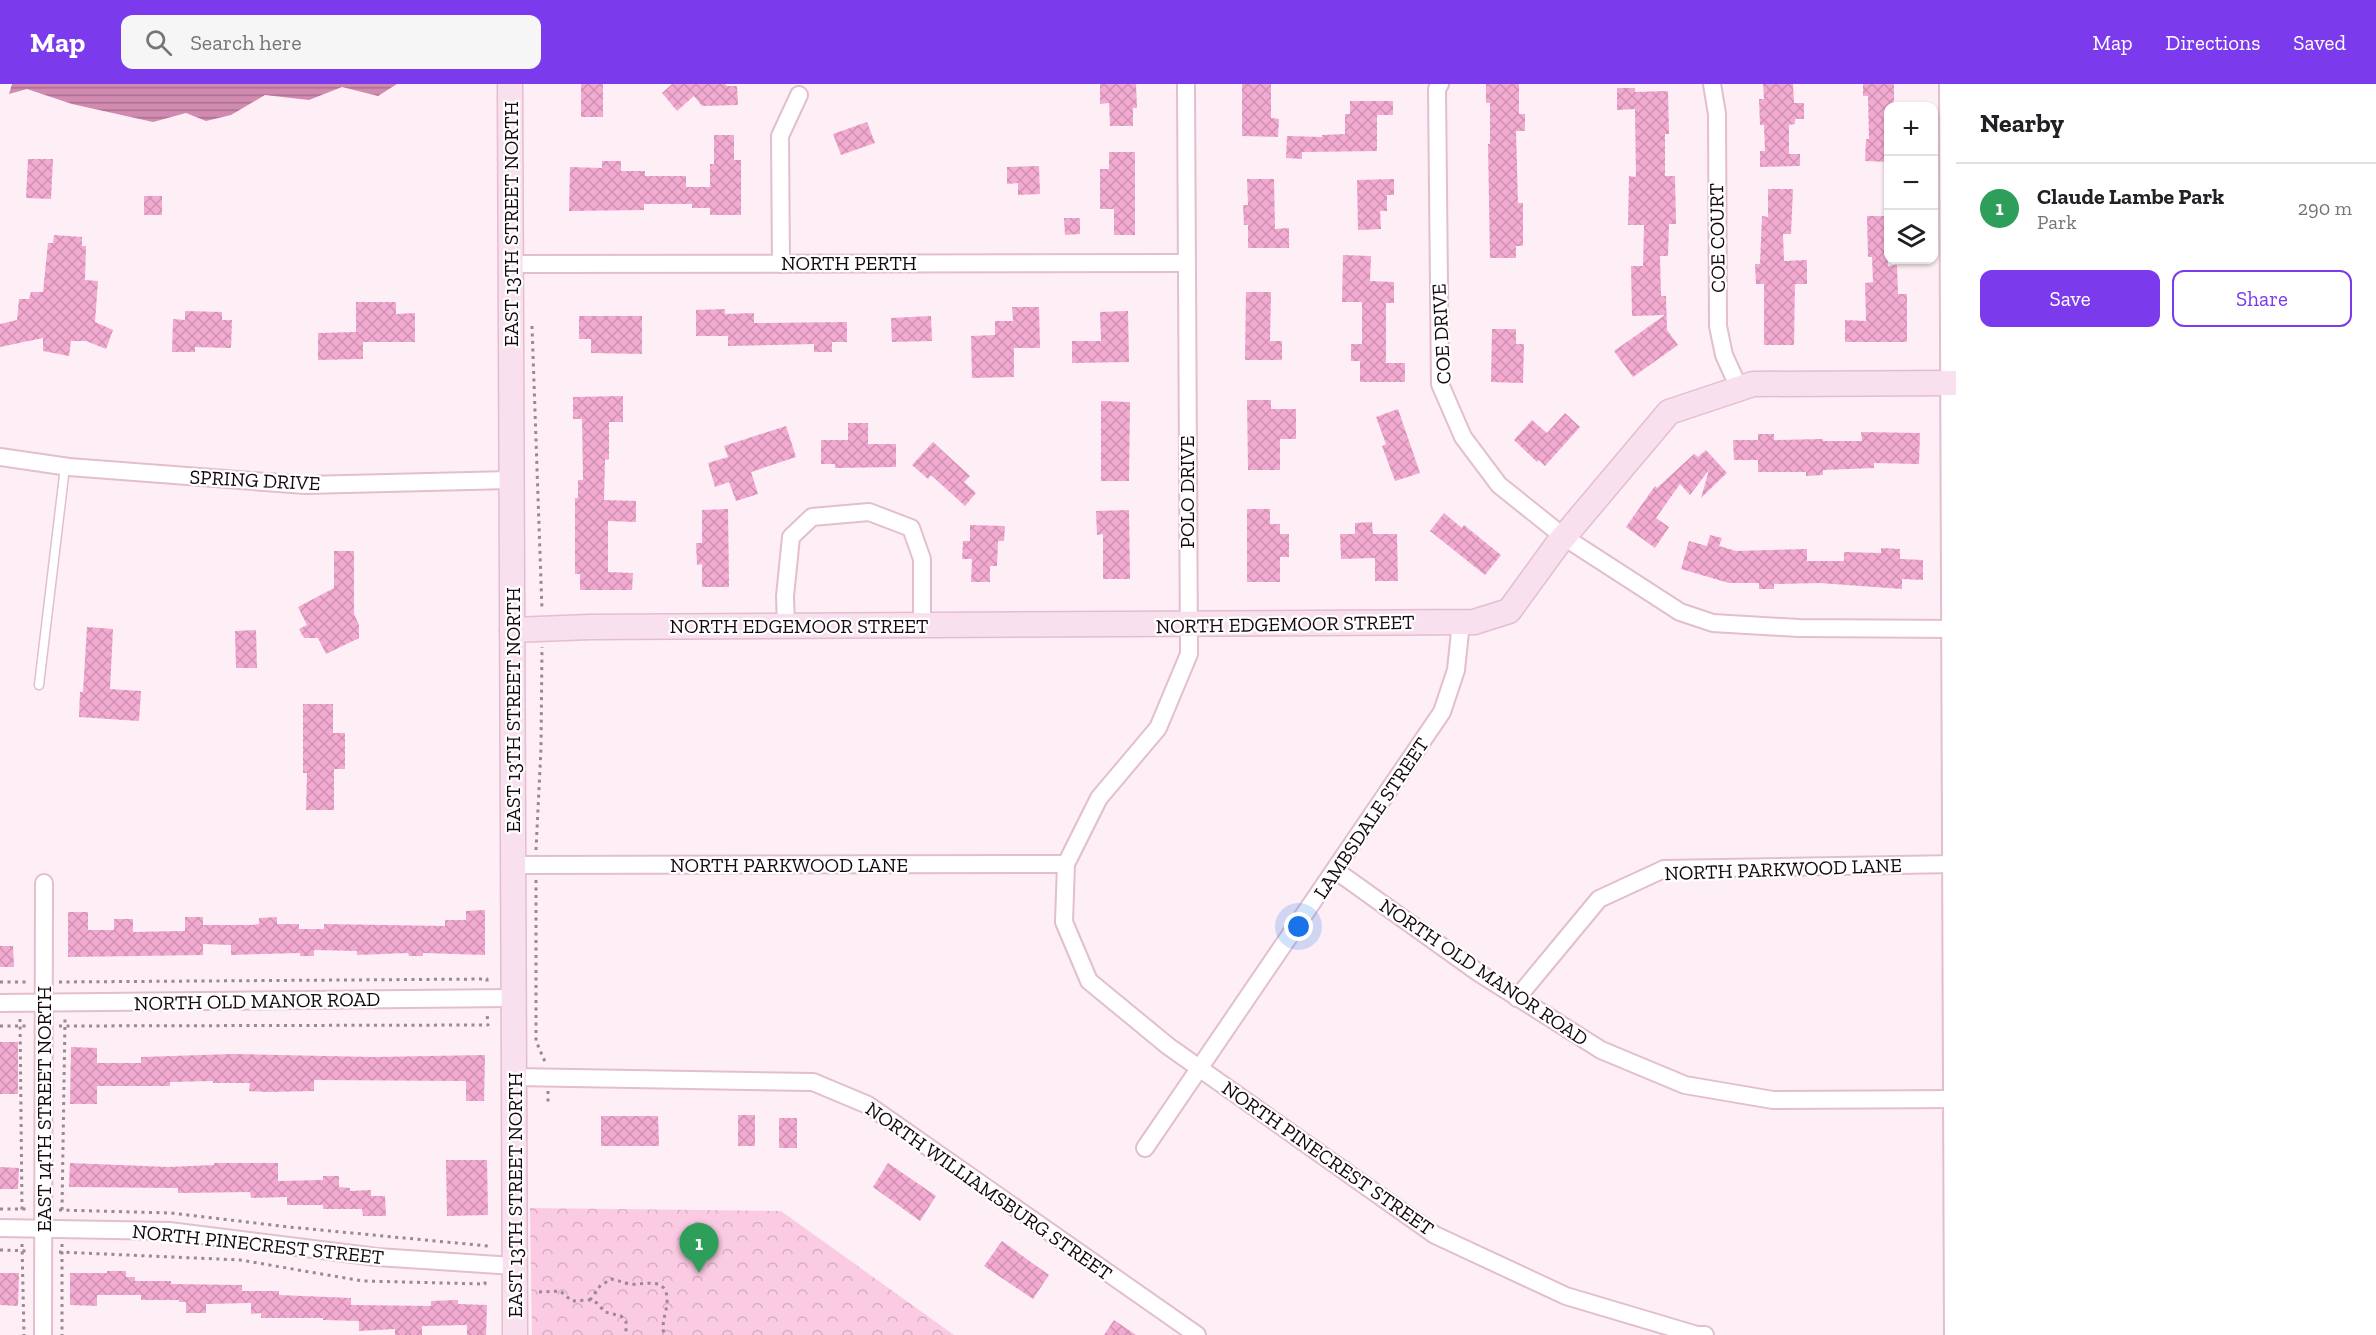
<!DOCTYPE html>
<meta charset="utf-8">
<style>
body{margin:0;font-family:"Zilla Slab",serif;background:#f6f6f6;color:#202124}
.controls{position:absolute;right:18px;top:18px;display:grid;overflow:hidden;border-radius:12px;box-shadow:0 2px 4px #0004}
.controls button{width:54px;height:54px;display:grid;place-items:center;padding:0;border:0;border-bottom:2px solid #e0e0e0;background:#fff;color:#202124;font:30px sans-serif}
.you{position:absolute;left:1299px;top:843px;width:21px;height:21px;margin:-15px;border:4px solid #fff;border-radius:50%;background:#1a73e8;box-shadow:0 0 0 9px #1a73e833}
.badge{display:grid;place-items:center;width:39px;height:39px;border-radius:50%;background:#7c3aed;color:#fff;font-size:20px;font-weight:700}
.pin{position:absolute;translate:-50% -50px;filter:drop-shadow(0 2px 3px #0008)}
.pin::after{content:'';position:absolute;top:32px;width:21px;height:18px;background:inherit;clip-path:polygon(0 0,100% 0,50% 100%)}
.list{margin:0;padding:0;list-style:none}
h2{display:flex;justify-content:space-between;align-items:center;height:78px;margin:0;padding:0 24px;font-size:26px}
h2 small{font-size:20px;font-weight:400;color:#757577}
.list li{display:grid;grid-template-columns:39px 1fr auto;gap:18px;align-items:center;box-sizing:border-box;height:90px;padding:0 24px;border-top:2px solid #e0e0e0}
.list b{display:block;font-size:22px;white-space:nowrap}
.list p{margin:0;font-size:20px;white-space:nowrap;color:#757577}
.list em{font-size:20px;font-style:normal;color:#757577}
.actions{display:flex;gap:12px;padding:18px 24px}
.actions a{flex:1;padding:14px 0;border:2px solid #7c3aed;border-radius:12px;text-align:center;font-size:21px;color:#7c3aed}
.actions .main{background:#7c3aed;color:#fff}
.icon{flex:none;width:33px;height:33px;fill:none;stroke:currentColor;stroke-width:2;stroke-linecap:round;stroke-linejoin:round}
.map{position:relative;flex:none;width:1956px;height:1251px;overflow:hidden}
header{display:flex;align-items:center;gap:36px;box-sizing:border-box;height:84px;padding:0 30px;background:#7c3aed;color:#fff}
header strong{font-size:28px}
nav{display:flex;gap:33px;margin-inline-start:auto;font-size:21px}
.search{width:420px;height:54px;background:#f6f6f6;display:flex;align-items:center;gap:15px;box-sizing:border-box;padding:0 21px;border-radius:12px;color:#757577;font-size:22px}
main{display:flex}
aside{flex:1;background:#fff}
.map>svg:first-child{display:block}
.park{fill:url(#park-crowns)}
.water{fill:url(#water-rules)}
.building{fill:url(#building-cross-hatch)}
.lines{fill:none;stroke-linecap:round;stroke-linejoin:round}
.lane-casing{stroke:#e3bed0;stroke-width:11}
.street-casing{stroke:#e3bed0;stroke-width:20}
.secondary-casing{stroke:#e3bed0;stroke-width:27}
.path{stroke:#988a90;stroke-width:3;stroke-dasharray:3 4.5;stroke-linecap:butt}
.lane{stroke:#fff;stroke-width:8}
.street{stroke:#fff;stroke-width:16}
.secondary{stroke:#f9e0ee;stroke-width:24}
.labels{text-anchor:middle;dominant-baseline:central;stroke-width:4.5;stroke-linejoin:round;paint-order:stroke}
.street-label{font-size:20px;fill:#15090f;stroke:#fff}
</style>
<header>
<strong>Map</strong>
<div class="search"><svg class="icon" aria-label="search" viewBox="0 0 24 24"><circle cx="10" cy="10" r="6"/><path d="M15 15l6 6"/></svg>Search here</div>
<nav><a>Map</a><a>Directions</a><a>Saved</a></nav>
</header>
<main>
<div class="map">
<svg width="1956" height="1251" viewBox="0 0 1956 1251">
<defs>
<pattern id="park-crowns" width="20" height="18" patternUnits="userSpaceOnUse" patternTransform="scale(1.5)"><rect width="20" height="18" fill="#fbcbe3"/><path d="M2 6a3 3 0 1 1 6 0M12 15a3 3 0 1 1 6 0" fill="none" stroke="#d6adc2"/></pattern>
<pattern id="water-rules" width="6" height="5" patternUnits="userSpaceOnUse" patternTransform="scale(1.5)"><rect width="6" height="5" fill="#d18ab0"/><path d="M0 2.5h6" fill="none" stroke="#a86f8e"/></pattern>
<pattern id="building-cross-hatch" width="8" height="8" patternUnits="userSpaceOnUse" patternTransform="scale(1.5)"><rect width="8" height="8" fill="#f3aad1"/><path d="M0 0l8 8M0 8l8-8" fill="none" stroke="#cf91b2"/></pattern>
</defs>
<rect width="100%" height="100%" fill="#feeef5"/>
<!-- park -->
<path class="park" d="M530,1124L781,1127L954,1251H532Z"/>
<!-- water -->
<path class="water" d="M12,0H397L378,12L342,3L309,16L265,11L231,31L206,37L186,29L153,38L72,20L27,5L9,10Z"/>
<!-- building -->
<g class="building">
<rect x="581" y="0" width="22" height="33"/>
<path d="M672,0H725L727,2H737L738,21L702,22L694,12L677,27L662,9Z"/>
<path d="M1100,0H1136L1137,24H1133V42H1110L1109,19L1100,20Z"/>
<path d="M1242,0H1271V34L1279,35L1278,53L1242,52Z"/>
<path d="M1486,0H1519V30H1525V47H1516L1518,119H1523V162H1516V174H1490L1488,60H1490V19H1486Z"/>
<path d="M1763,0H1793L1794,19H1804V35H1795V40L1789,41V70H1800V82L1760,83V67H1765L1764,41H1760L1759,15H1764Z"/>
<path d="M1863,0H1894V22H1888V78L1865,77L1866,55H1869L1868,12H1863Z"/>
<path d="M1617,4H1635V8L1668,7L1669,50H1665V92H1675L1676,140H1669L1668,172H1660L1661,212H1666L1667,246L1678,261L1633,293L1614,267L1665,231L1632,232L1631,182H1643L1644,141H1628L1629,92L1636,93L1635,25L1617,26Z"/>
<path d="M1350,17H1393V31H1377V67L1302,68V75L1286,74L1287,52L1322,53V51L1345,50V30H1350Z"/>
<path d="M867,38L875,59L841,71L833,50Z"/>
<path d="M714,51H734V76H741V131H710V124H692V120H644V126L569,127L570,83L602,84V77H621V87H645V92H686V103H710V80H714Z"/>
<path d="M1109,68H1135V151H1114V125H1100V85H1109Z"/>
<path d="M28,75H53L51,115L26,114Z"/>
<path d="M1039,82L1040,110L1018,111V99L1007,100V83Z"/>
<path d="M1247,95H1274L1275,145L1289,144V164H1248V141H1244L1243,121H1248Z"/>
<path d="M1394,95V111H1387V127H1380L1381,145L1358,146L1357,96Z"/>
<path d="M1768,105H1793L1791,150H1783L1784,177L1807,176V200H1795L1794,261H1764V200H1756L1755,180H1760L1762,132L1768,133Z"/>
<rect x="144" y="112" width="18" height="19"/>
<path d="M1867,132H1888V182L1897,181L1898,210H1907V258H1845V236L1866,237L1865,199L1873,198L1872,173H1868Z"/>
<path d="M1064,134H1080V150L1065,151Z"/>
<path d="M54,151L82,153V162H86L85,196L98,197L95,238L113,246L106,265L86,257H71L69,272L43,267V254L0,263V240L17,236L19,215H29L31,208H43L48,159H53Z"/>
<path d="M1343,171L1371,172L1370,197L1394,198V219H1386V279H1405V298H1360V277H1351V260H1362V218H1342Z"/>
<path d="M1246,208H1271L1270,257H1282V276H1245Z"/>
<path d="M356,218H396V230L415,229V258H363V275L318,276V249L356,248Z"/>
<path d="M1012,223H1039L1040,264H1014V293L972,294L971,252L995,251V237H1013Z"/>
<path d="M725,225V230L754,229V239L847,238V258H832V268H814V260L728,262V252H696V226Z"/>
<path d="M185,227L222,228V236H232L231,264L195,263V268H172L173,235L185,236Z"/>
<path d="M1128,227L1129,278L1072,279V257H1101L1100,228Z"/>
<path d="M579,232H642V270L591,269V255H579Z"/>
<path d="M931,232L932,257L892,258L891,234Z"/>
<path d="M1492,245H1516V260H1524L1523,299L1491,298Z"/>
<path d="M623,312V338H609V375L605,376L604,416L636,417V438L608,437V488L633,489L632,506H580V490H575V414H578V396H583L582,335H573V313Z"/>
<path d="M1247,316H1271V325H1296V355H1280V386H1248Z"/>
<path d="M1101,317L1130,318L1129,397H1101Z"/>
<path d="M1398,325L1420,389L1395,397L1382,362L1386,360L1376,333Z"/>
<path d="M1565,329L1580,343L1545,382L1539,376L1537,378L1514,356L1532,336L1547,349Z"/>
<path d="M848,339H868V360H896V383L835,384V380H821V356H848Z"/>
<path d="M786,342L796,373L751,388L758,410L736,417L729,398L715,403L708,379L728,373L724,362Z"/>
<path d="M1861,348L1920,349L1919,380L1874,379V384L1823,386V391L1806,392V388H1758V376H1734L1733,356H1758V350H1774V356L1823,355V357H1862Z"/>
<path d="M933,358L970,392L964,398L976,409L965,422L931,391L928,395L912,381Z"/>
<path d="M1706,366L1727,389L1701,414L1709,386L1690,411L1680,400L1656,434L1669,443L1655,464L1626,443L1655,402L1657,404L1694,370L1698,373Z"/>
<path d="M728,425L729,503H702V480L697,481L696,459H702V426Z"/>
<path d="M1247,425H1270V440H1280V450H1289V473H1280V498H1247Z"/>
<path d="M1129,426L1130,495H1103V450L1097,451L1096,427Z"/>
<path d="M1444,429L1462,444L1464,441L1501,471L1485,491L1430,447Z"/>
<path d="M1372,438L1373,450H1397L1398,497H1375V474L1341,475L1340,450H1355V439Z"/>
<path d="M970,441L1005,442L1004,457H998L997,482H990V498H971L972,475H962L963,457H970Z"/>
<path d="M1710,451L1722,454L1719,462L1736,467L1807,465V477H1844V468L1881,469V464L1900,465V475L1923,476V496L1902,495V505L1820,499L1774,500V505H1759V499H1729L1681,485L1689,457L1707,462Z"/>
<path d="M334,467H354V530L359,541V554L326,570L318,554H304L299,545L307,541L298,523L334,504Z"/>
<path d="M87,543L113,545L110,605L141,607L139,637L79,633L80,608H83Z"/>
<path d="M256,546L257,584H236L235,547Z"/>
<path d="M303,620H333V649H345V685H334V726H306L307,689H303Z"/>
<path d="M485,826V871L423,869V872H409L408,869L357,871V867L314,866V872H300V869L231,871V861L203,860V871L68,873V828H88V846H114V835H133V848L185,847V833H203V841H251L259,840V834L277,833V840H299V845H324V840L445,842V836H466V827Z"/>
<path d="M0,862H13L14,883H0Z"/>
<rect x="0" y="958" width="18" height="52"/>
<path d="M71,963L97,964V979H141V973L233,970L374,973L485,971L484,1017H466V997L314,996V1007L267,1008L249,1007L250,999H213V997L170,998V1002H97V1020H70Z"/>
<rect x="738" y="1031" width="17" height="31"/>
<path d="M601,1032H658L659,1062H601Z"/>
<rect x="779" y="1034" width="18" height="30"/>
<path d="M446,1076H487L488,1131L447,1132Z"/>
<path d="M70,1079L168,1083L214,1081V1079H278V1097L323,1096V1092H339V1103L350,1104V1107L371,1106V1112H385L386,1132H363L362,1125H323V1121H287V1113L251,1114L250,1108L178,1109V1104L69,1103Z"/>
<path d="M888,1079L936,1112L920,1137L873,1103Z"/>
<path d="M0,1083L19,1084L18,1105H0Z"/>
<path d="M1002,1157L1049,1191L1033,1215L984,1182Z"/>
<path d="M107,1187H126V1193H135V1197H171V1200L242,1201V1207H279V1211L351,1214V1221L431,1222V1217L458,1216V1220L487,1221L486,1251H467V1241L422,1242V1251H395V1245L359,1247V1237L323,1236V1234H261V1229L251,1230V1219L206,1220V1229H186V1218H179V1216H141V1211H97V1222L70,1221V1189H107Z"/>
<path d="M0,1189H19L18,1222L0,1221Z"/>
<path d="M1114,1236L1136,1251H1104Z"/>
</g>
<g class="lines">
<defs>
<path id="lane" d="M39,601L65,383"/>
<g id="street">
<path d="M1186,0L1189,570L1158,644L1099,714L1066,780L1064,838L1089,897L1168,962L1435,1151L1566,1212L1697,1251H1705"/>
<path d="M1440,0L1437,5L1440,300L1463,353L1499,401L1564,453L1680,528L1713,539L1799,544L1956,545"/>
<path d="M1712,0L1717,30L1718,242L1724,271L1739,304"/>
<path d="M1948,0L1953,1251"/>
<path d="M511,180L1186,179"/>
<path d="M781,180L780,52L799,11"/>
<path d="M0,373L69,383L305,401L512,396"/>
<path d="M786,543L785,512L791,453L812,433L869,428L911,444L922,475V542"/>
<path d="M513,781L1066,780"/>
<path d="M1335,786L1479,889L1601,966L1685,1001L1773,1016L1956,1015"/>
<path d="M1517,914L1599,815L1664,785L1956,780"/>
<path d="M0,919L514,914"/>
<path d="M514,993L813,998L868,1021L1197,1251"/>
<path d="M1145,1064L1442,628L1456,586L1461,538"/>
<path d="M0,1144L169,1147L377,1173L515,1182"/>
<path d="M43,1251L44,799"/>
</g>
<g id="secondary">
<path d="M510,0L515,1251"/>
<path d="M512,546L590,543L1474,538L1509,527L1557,461L1669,328L1753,300L1956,299"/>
</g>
</defs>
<!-- lane casing -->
<use href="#lane" class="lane-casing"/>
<!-- street casing -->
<use href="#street" class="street-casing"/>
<!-- secondary casing -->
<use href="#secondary" class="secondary-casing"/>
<!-- path -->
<g class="path">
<path d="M532,242L542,526"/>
<path d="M536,766L541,664L542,563"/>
<path d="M536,796V957L546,980"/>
<path d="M0,898H29"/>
<path d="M59,898L487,895V899"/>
<path d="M20,935L22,1126"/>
<path d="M0,942H28"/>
<path d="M59,942L488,941L487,929"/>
<path d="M548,1007V1020"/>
<path d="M0,1125H28"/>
<path d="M59,1126L171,1129L289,1143L488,1162V1166"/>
<path d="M62,1126L65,935"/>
<path d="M22,1160L24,1251"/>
<path d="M62,1160V1251"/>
<path d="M0,1166L29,1167"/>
<path d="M59,1168L240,1176L363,1197L485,1200V1196"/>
<path d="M539,1208L560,1207L572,1217L590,1216L597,1219L605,1228L621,1232L626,1238V1251"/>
<path d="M590,1216L600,1202L611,1195C617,1196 622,1198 629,1200C642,1202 669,1190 667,1219C666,1231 661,1238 664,1251"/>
</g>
<!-- lane -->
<use href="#lane" class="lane"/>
<!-- street -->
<use href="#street" class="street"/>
<!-- secondary -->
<use href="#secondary" class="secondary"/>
</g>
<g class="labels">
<!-- street labels -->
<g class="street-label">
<text transform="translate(511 140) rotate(-90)">EAST 13TH STREET NORTH</text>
<text transform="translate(1717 154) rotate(-91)">COE COURT</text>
<text x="849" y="179">NORTH PERTH</text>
<text transform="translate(1441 250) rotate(-93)">COE DRIVE</text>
<text transform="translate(255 396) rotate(3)">SPRING DRIVE</text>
<text transform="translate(1187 408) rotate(-90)">POLO DRIVE</text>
<text transform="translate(1285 540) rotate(-1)">NORTH EDGEMOOR STREET</text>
<text x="799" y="542">NORTH EDGEMOOR STREET</text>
<text transform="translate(513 626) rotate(-90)">EAST 13TH STREET NORTH</text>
<text transform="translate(1371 734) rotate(-56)">LAMBSDALE STREET</text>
<text x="789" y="781">NORTH PARKWOOD LANE</text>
<text transform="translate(1783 785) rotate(-2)">NORTH PARKWOOD LANE</text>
<text transform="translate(1484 888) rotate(34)">NORTH OLD MANOR ROAD</text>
<text transform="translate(257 917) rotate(-1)">NORTH OLD MANOR ROAD</text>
<text transform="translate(44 1025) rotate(-90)">EAST 14TH STREET NORTH</text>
<text transform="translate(1328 1074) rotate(35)">NORTH PINECREST STREET</text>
<text transform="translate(989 1107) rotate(35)">NORTH WILLIAMSBURG STREET</text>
<text transform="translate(515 1111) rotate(-90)">EAST 13TH STREET NORTH</text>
<text transform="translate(258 1160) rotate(6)">NORTH PINECREST STREET</text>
</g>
</g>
</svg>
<div class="controls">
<button>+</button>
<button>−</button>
<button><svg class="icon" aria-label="layers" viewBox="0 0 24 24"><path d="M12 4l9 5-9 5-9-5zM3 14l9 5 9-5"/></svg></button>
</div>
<div class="you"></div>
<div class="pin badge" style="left:699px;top:1189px;background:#2e9e5b">1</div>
</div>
<aside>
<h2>Nearby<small></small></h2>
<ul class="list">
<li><span class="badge" style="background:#2e9e5b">1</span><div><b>Claude Lambe Park</b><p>Park</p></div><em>290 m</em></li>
</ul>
<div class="actions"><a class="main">Save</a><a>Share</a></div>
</aside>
</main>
